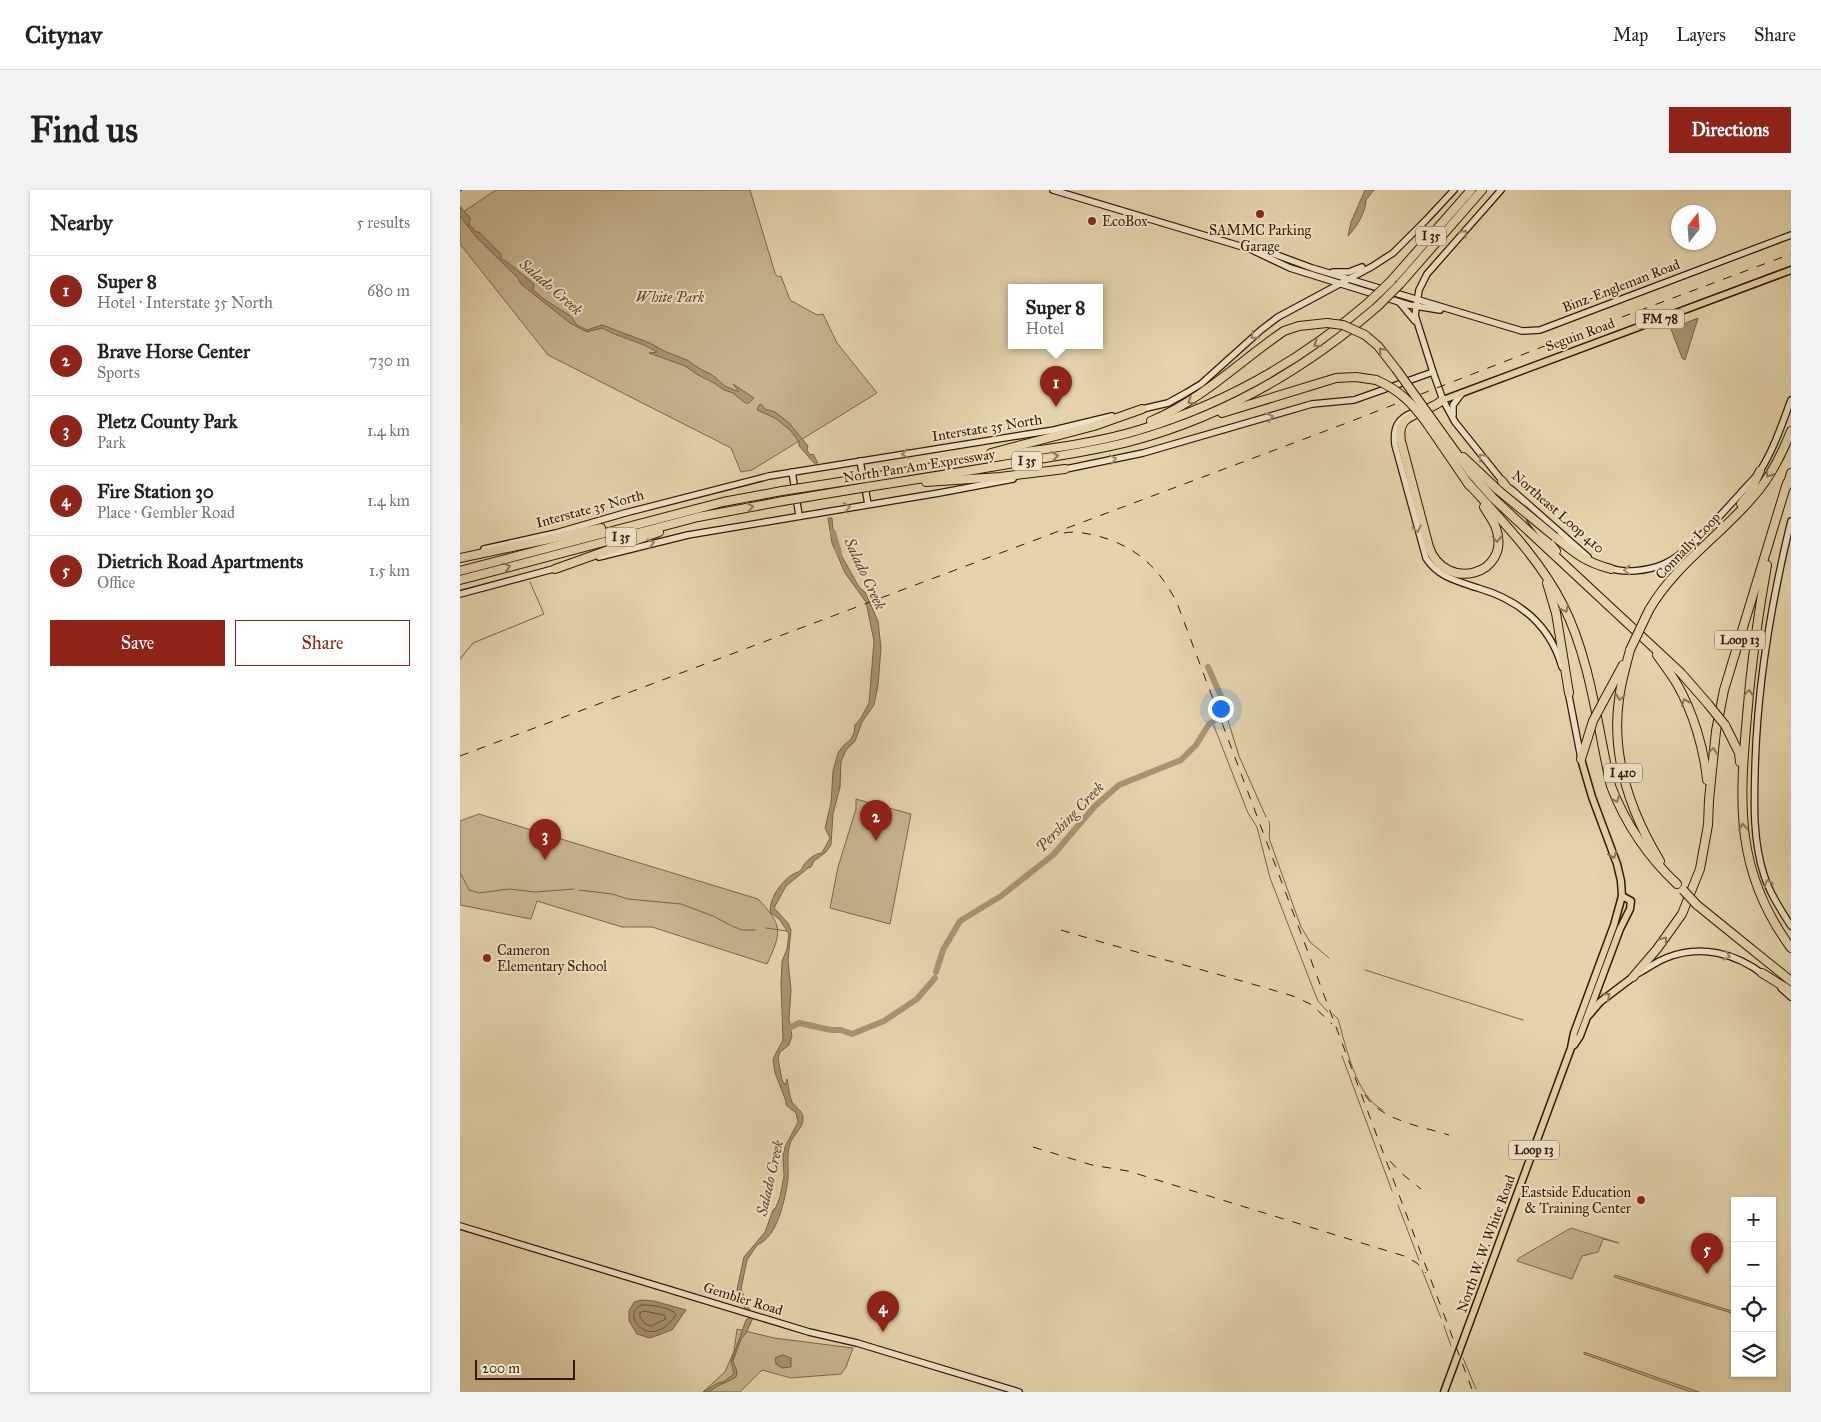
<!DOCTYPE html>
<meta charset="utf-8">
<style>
body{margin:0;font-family:"IM FELL Great Primer",serif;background:#f2f2f2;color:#222}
.controls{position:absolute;right:15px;bottom:15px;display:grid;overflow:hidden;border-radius:0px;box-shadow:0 1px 4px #0004}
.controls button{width:45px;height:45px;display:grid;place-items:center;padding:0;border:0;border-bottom:1px solid #e0e0e0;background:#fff;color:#222;font:25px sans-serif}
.compass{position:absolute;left:1211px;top:15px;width:45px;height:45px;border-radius:50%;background:#fff;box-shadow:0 1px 4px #0004;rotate:17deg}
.scale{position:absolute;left:15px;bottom:12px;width:100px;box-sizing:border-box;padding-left:5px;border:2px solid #321a00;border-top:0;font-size:14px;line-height:18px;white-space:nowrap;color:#321a00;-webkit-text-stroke:4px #ede2c8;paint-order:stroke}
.you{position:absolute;left:760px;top:518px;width:18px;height:18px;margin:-12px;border:4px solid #fff;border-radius:50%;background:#1a73e8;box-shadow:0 0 0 8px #1a73e833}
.badge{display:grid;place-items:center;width:32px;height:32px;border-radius:50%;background:#8f2418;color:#fff;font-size:16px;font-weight:700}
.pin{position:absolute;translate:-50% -41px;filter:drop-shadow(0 1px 2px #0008)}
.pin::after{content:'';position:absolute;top:26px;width:18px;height:15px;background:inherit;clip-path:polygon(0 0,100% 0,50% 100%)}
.popup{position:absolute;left:548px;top:94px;width:95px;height:65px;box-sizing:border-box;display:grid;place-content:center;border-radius:0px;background:#fff;filter:drop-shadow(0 1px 4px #0005);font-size:16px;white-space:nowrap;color:#767676}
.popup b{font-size:19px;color:#222}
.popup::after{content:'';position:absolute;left:50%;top:100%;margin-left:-10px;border:10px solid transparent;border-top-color:#fff}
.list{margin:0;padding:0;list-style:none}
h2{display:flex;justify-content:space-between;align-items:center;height:65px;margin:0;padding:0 20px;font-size:21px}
h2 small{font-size:16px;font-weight:400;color:#767676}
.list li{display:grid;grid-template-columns:32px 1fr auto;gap:15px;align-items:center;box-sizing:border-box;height:70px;padding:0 20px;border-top:1px solid #e0e0e0}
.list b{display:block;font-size:19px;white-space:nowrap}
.list p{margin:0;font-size:16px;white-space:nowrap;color:#767676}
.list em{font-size:16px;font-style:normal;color:#767676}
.actions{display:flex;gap:10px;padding:15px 20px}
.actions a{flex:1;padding:11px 0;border:1px solid #8f2418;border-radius:0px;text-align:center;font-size:18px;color:#8f2418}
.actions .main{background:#8f2418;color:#fff}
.icon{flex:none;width:28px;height:28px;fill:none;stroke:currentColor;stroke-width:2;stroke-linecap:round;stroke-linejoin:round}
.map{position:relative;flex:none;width:1331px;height:1202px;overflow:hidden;border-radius:0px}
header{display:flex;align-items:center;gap:30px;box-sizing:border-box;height:70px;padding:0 25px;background:#fff;border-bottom:1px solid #e0e0e0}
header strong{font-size:24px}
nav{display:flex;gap:28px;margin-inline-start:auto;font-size:18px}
.intro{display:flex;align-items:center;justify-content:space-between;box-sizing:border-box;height:120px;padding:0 30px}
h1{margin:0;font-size:35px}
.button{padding:12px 22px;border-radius:0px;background:#8f2418;color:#fff;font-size:18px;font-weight:700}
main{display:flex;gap:30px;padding:0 30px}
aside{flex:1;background:#fff;border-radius:0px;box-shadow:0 1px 4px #0004}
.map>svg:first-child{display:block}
.green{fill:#c5b48e;stroke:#7c6747}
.water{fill:#a79471;stroke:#786344}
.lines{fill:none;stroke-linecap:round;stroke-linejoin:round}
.shore{stroke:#6c5738;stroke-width:1}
.stream{stroke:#786344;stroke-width:1}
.river{stroke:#a79471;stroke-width:6}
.secondary-casing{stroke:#321a00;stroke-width:8}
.primary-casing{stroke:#321a00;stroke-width:9}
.highway-casing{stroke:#321a00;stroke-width:10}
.secondary{stroke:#ede2c8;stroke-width:5.5}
.primary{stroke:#e3d3ab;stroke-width:6}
.highway{stroke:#e3d3ab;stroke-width:8}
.rail{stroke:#321a00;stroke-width:1;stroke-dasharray:9 9;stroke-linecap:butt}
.highway-bridge-casing{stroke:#321a00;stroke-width:10;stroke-linecap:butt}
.highway-bridge{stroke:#e3d3ab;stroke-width:8}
.oneway{stroke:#99886e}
.oneway2{stroke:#8a7656}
.poi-dot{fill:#8f2418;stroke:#ede2c8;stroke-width:2}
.labels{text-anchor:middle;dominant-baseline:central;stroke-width:4;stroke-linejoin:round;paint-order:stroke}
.shield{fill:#ede2c8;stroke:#6a563c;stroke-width:1}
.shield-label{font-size:12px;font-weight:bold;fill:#321a00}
.poi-label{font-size:14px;fill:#321a00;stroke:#ede2c8;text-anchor:start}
.street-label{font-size:14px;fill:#321a00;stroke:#ede2c8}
.park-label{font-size:14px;font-style:italic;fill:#5e482b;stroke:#ede2c8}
.water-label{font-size:15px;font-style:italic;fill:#5b4528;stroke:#ede2c8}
</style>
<header>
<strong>Citynav</strong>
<nav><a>Map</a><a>Layers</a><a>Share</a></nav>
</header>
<div class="intro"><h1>Find us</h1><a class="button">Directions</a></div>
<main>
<aside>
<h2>Nearby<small>5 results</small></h2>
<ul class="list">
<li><span class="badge">1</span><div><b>Super 8</b><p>Hotel · Interstate 35 North</p></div><em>680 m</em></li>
<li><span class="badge">2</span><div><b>Brave Horse Center</b><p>Sports</p></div><em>730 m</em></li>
<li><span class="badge">3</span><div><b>Pletz County Park</b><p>Park</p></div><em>1.4 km</em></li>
<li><span class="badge">4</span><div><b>Fire Station 30</b><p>Place · Gembler Road</p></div><em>1.4 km</em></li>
<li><span class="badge">5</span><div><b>Dietrich Road Apartments</b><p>Office</p></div><em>1.5 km</em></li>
</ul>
<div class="actions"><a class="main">Save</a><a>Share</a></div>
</aside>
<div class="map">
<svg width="1331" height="1202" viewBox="0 0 1331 1202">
<rect width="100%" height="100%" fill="#e3d3ab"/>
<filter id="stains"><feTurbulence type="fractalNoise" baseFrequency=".004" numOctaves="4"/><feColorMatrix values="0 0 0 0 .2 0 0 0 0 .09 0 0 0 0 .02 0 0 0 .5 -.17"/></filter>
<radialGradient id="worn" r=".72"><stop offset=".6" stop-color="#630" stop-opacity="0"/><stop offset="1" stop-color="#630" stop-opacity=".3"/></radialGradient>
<!-- green -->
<g class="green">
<path d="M36,0H290L315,83L318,87L321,86L330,110L357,125L363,124L377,153L417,203L292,280L281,282L271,258L88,165L0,54V24Z"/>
<path d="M396,609L451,624L430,734L370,718L378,677L396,619Z"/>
<path d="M19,624L298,709C323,735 322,742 307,774L192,737H162L77,711L71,729L0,715V631Z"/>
<path d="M1111,1038L1159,1053L1143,1049L1138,1062L1122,1066L1112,1089L1057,1071L1059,1068Z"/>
<path d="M1155,1085L1275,1122V1124L1154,1087Z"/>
<path d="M277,1139L314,1148L393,1158L386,1177L381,1184L331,1188L302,1180L280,1202H243L265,1182L274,1161Z"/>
<path d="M1124,1162L1239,1202H1231L1124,1164Z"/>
</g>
<!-- water -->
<g class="water">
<path d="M905,0H914L906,10C906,22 896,38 888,46L891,32Z"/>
<path d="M0,16L10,28L9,34L16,42H19L41,64V69L46,71L74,94L73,100C84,110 96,117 109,125C113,128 114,131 116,134C119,137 124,138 127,140L142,135L190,153L204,161L227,170L240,179L251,184L265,196L279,202L273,194L294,208L289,213H285L273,203L264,200L254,193L238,185L225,176L189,163L197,162C180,151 159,148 142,138L127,142L110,133L61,94L57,87L16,47L0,26Z"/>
<path d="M1238,128L1225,170L1222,168L1211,139Z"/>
<path d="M301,214L305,219L315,222L329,233L348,256L347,260L350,265L353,264L358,273H354L339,256V252L330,240L315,228L297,220L299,215Z"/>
<path d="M368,328H372L374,352L399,397L405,402L418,431L421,458L418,495L414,515L402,532L395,551L386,560L381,572L380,597L373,624L371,655L366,662L354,671L351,677L348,678L326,696L314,718L328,733L331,740L328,770L331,800L329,829L332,846L329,855L320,862L318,868L322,890L325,895L327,889C328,894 330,908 332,912C335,917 342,920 343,927C344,938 333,944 330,954C326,966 329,977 328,989C325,1009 318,1047 297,1055L287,1070L281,1099L293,1128L286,1143L281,1149L273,1171L277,1182L276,1187C270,1191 263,1193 258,1196C251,1200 251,1202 243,1202L258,1193L263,1192L274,1184L271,1172L286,1130L289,1128L277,1100L284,1067L305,1042L313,1020L316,1017L320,1007L324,986L323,966L325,957L338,932L336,923L326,915V911L315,883L313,869L323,850L321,794L322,771L327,759L329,744L320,730L310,722C310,708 319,695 330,686C334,683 338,683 341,680C344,672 355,663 362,663L370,648L365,638L371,613L373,581L378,563L383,556L391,549L394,543L395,535L401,528L409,513L414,451L406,412L385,383L372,353Z"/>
<path d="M182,1110L194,1111L226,1120L212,1140L190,1148L177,1144L169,1131V1121L174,1112Z"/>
<path d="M323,1165L331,1168V1177L322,1178L316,1174L315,1168Z"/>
</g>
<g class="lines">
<!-- shore -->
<g class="shore">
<path d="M182,1115C191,1115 212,1117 216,1125C190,1164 158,1123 182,1115Z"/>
<path d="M184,1121L204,1125L206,1129L191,1136L185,1134L180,1127V1123Z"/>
</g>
<!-- stream -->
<g class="stream">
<path d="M0,469L13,453L84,424L70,392"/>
<path d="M766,524L779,566L806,627"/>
<path d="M752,531L788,623L797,637L810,688L854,801L858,811L868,822"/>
<path d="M809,631C811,638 808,644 810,651L841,737L850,752L869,768"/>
<path d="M0,682L9,700L19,703L49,699L75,702L114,699"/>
<path d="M119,700L152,704L168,709L221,714L253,726L272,736L282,740H295"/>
<path d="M306,738L327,741"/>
<path d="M905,780L1063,830"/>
<path d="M873,824L878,829C886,856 896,907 923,920"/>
<path d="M882,866L932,1001"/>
<path d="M938,1015L959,1070"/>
<path d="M962,1080L981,1128"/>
<path d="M984,1136L991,1156"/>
<path d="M1003,1168L1016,1199"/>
</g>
<!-- river -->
<g class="river">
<path d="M373,342L379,363"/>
<path d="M476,782L483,760L500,731L541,706L593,665L635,616L659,595L721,570L736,555L749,534L766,524L763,511L748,477"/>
<path d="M327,839L339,833L371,840H381L392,844L424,831L457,809L475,788"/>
</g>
<defs>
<g id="secondary">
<path d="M593,0L793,60L806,61L852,78L1062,141L1080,140L1331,45"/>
<path d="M1041,0L967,84L959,100L955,125L973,182L983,210L995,232L1044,293"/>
<path d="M794,61L830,78L949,115L980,120"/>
<path d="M873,82H889L902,77"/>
<path d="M940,113L955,131"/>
<path d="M678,220L708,213L726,203L741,194L801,140L818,127L913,76L933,63L967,29L994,0"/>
<path d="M954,222C937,228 933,238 935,255L966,368C978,387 997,391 1018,398C1059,410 1090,435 1102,477"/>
<path d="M993,225V215L1002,203"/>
<path d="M400,271L408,314"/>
<path d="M601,280L683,263L852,214L894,210L973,182"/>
<path d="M332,282L339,325"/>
<path d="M1051,299L1128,367"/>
<path d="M1331,331C1311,413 1297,495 1295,580C1294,615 1293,651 1304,685C1310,704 1321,720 1331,736"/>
<path d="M24,359L96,343L165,323L309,286L594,240L652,226"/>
<path d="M139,367L228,345L479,303L553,289"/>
<path d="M1147,377C1163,384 1188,381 1204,374C1230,362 1260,325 1280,304C1286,296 1295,289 1300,281C1314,259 1322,234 1331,210"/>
<path d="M0,404L97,378"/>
<path d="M1108,501L1121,568"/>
<path d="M1179,783C1188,778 1196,772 1206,768C1240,754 1276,763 1304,785"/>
<path d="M1321,798L1331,807"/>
<path d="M0,1036L349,1142L397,1153L559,1202"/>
</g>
<g id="primary">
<path d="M983,210L1331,80"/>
<path d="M1129,825L1140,812L1173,787"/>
<path d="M1114,855L1120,846L1160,739L1170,719L1171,711L1162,706"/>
<path d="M984,1202L1111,858L1114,843L1154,735L1162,706L1161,691L1157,674L1132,607L1121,569"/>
</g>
<g id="highway">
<path d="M931,91L1011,0"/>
<path d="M940,94L1022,0"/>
<path d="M905,145L918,156L936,179"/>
<path d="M983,210C979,213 974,216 969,218C952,227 937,227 941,251L969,357C985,403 1052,385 1036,338C1033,330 1028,324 1024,317"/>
<path d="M762,223L876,188L896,187L916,190"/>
<path d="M691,231C742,210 780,171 824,141L839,136L867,133"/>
<path d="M974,232L1010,282L1033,308L1221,483L1248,514"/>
<path d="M968,235L1009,295"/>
<path d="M531,263L634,236L682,219"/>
<path d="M1003,267L1038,300"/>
<path d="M406,288C457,280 508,271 560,263C599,257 640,252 679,240C764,214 841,171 909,112"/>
<path d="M1042,291L1062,318"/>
<path d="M466,292L540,287L605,279"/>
<path d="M1007,292C1042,331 1079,368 1103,415C1131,471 1137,536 1151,596C1166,635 1187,666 1217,694"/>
<path d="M1327,296L1331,283"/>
<path d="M407,297C458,289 509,281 560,272C597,266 635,261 672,251C764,226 846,179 918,116"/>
<path d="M1281,314L1289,304L1300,281"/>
<path d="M1071,329L1096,361"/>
<path d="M1095,347C1116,364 1125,372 1151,379"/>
<path d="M0,368L141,338"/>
<path d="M1307,375C1298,425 1291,475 1287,526C1279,615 1275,682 1331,758"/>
<path d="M95,379L199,342"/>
<path d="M0,381L263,312L322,301"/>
<path d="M0,390L238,327L323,311"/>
<path d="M1087,393L1096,423L1109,503"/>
<path d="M1189,420C1215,375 1260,346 1293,307C1310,288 1322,264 1331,241"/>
<path d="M1170,460C1166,476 1161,492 1159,509C1151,566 1171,623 1200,671"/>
<path d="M1197,465C1204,475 1211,484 1217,494C1233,522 1244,558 1247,590"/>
<path d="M1143,512L1163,475"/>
<path d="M1265,535L1279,563L1280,572"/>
<path d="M1121,569L1128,547"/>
<path d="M1237,715L1331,791"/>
<path d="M1302,783L1331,801"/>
<path d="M1173,787L1197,759L1222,724L1240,679L1248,635L1249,610L1256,541L1264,500L1327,293"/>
</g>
</defs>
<!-- secondary casing -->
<use href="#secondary" class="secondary-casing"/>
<!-- primary casing -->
<use href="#primary" class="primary-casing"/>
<!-- highway casing -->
<use href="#highway" class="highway-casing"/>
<!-- secondary -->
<use href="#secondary" class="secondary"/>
<!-- primary -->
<use href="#primary" class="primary"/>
<!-- highway -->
<use href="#highway" class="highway"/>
<!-- rail -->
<g class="rail">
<path d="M0,1L2,0"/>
<path d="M604,343C614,341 624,343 634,345C675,355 699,377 717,413L1013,1202"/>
<path d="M0,566L884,234L1095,152L1331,64"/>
<path d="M601,740C679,764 758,783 836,807L852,815L872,834"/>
<path d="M905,905C922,931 961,936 989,945"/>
<path d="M573,957L632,975L668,981L944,1066L957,1073L966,1083"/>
<path d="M930,971L941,983L961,999"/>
</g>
<defs>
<g id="highway-bridge">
<path d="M909,112L931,91"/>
<path d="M918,116L940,94"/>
<path d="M867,133L883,135L905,145"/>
<path d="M936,179L974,232"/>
<path d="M916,190C940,200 953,214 968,235"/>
<path d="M1038,300L1095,347"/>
<path d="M322,301L406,288"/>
<path d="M323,311L407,297"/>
<path d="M1170,460L1189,420"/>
<path d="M1248,514L1265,535"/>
<path d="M1128,547L1133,531L1143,512"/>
<path d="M1223,700L1237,715"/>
</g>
</defs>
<!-- highway-bridge casing -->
<use href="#highway-bridge" class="highway-bridge-casing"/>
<!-- highway-bridge -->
<use href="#highway-bridge" class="highway-bridge"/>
</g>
<!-- one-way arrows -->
<defs><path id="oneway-chevron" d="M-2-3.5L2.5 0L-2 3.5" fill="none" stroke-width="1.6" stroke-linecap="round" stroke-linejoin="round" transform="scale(1.25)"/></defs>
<g class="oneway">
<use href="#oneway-chevron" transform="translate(1004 43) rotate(-48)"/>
<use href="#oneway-chevron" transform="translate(794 146) rotate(138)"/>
<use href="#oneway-chevron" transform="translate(810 227) rotate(-16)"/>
<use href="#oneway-chevron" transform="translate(445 264) rotate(172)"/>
<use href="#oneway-chevron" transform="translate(1022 267) rotate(-129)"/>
<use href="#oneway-chevron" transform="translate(653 269) rotate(-12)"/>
<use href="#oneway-chevron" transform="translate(387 317) rotate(-9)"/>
<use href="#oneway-chevron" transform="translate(957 339) rotate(76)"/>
<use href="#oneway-chevron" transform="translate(191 353) rotate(-13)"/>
<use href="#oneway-chevron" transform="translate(1167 380) rotate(-180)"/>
<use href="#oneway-chevron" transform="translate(1308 693) rotate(-112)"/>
<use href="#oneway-chevron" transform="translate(1267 766) rotate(16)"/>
</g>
<g class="oneway2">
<use href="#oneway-chevron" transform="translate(857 154) rotate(144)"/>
<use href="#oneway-chevron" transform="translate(922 161) rotate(-131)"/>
<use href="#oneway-chevron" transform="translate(731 211) rotate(147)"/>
<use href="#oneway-chevron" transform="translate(595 266) rotate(-9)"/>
<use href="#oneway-chevron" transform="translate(1309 284) rotate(122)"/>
<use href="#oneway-chevron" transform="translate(290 317) rotate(-10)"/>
<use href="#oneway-chevron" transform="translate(1037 349) rotate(88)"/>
<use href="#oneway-chevron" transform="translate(47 377) rotate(-15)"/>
<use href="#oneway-chevron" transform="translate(1105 419) rotate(64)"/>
<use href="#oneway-chevron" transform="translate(1289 503) rotate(-85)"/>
<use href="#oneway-chevron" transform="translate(1160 507) rotate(98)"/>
<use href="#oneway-chevron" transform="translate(1225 512) rotate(-114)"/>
<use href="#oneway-chevron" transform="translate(1253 561) rotate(-84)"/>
<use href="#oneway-chevron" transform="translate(1156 609) rotate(68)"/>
<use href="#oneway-chevron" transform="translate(1283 637) rotate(-95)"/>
<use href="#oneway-chevron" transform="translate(1153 665) rotate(69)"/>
<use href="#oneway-chevron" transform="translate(1204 750) rotate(-53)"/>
<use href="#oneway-chevron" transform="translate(1147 806) rotate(-40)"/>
</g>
<!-- markers -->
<g class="poi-dot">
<circle cx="800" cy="24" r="5"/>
<circle cx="632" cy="31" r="5"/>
<circle cx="27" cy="768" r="5"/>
<circle cx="1181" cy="1010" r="5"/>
</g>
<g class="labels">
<!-- shield labels -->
<g class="shield">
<rect x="956" y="36.5" width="30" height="19" rx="4"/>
<rect x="1176" y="119.5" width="48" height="19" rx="4"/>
<rect x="552" y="261.5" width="30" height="19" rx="4"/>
<rect x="146" y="337.5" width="30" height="19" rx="4"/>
<rect x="1255" y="440.5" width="50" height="19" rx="4"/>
<rect x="1144" y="573.5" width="38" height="19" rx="4"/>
<rect x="1049" y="950.5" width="50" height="19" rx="4"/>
</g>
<g class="shield-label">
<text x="971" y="46">I 35</text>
<text x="1200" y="129">FM 78</text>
<text x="567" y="271">I 35</text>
<text x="161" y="347">I 35</text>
<text x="1280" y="450">Loop 13</text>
<text x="1163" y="583">I 410</text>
<text x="1074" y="960">Loop 13</text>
</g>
<!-- poi labels -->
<g class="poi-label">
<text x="642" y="31">EcoBox</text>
<text x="800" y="40" text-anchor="middle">SAMMC Parking<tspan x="800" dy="16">Garage</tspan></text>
<text x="37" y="760">Cameron<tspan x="37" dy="16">Elementary School</tspan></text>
<text x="1171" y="1002" text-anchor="end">Eastside Education<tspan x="1171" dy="16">&amp; Training Center</tspan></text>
</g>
<!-- street labels -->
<g class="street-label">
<text transform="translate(1161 96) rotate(-21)">Binz-Engleman Road</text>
<text transform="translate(1120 145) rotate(-20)">Seguin Road</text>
<text transform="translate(527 238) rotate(-9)">Interstate 35 North</text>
<text transform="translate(459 276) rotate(-9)">North Pan Am Expressway</text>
<text transform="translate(130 319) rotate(-15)">Interstate 35 North</text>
<text transform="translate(1098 322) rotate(41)">Northeast Loop 410</text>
<text transform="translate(1228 356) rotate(-46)">Connally Loop</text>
<text transform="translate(1026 1054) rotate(-70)">North W. W. White Road</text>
<text transform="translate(283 1109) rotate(17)">Gembler Road</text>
</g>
<!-- park labels -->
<g class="park-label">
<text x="210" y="107">White Park</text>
</g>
<!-- water labels -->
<g class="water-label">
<text transform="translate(91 97) rotate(41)">Salado Creek</text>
<text transform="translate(405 384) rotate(65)">Salado Creek</text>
<text transform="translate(610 627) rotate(-46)">Pershing Creek</text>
<text transform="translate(310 988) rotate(-77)">Salado Creek</text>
</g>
</g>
<rect width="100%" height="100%" filter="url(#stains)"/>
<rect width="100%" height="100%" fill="url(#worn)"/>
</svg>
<div class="controls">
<button>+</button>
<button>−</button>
<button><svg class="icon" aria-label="locate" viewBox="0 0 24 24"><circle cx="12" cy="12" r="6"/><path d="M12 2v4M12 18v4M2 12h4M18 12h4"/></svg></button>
<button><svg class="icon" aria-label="layers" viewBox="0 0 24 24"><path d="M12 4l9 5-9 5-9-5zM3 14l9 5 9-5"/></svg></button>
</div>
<svg class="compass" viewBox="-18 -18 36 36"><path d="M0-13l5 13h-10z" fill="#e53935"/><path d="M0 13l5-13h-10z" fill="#767676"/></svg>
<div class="scale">200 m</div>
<div class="you"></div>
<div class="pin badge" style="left:596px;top:217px">1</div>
<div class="popup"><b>Super 8</b>Hotel</div>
<div class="pin badge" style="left:416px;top:651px">2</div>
<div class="pin badge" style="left:85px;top:670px">3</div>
<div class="pin badge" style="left:423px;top:1142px">4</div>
<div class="pin badge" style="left:1247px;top:1084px">5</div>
</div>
</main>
